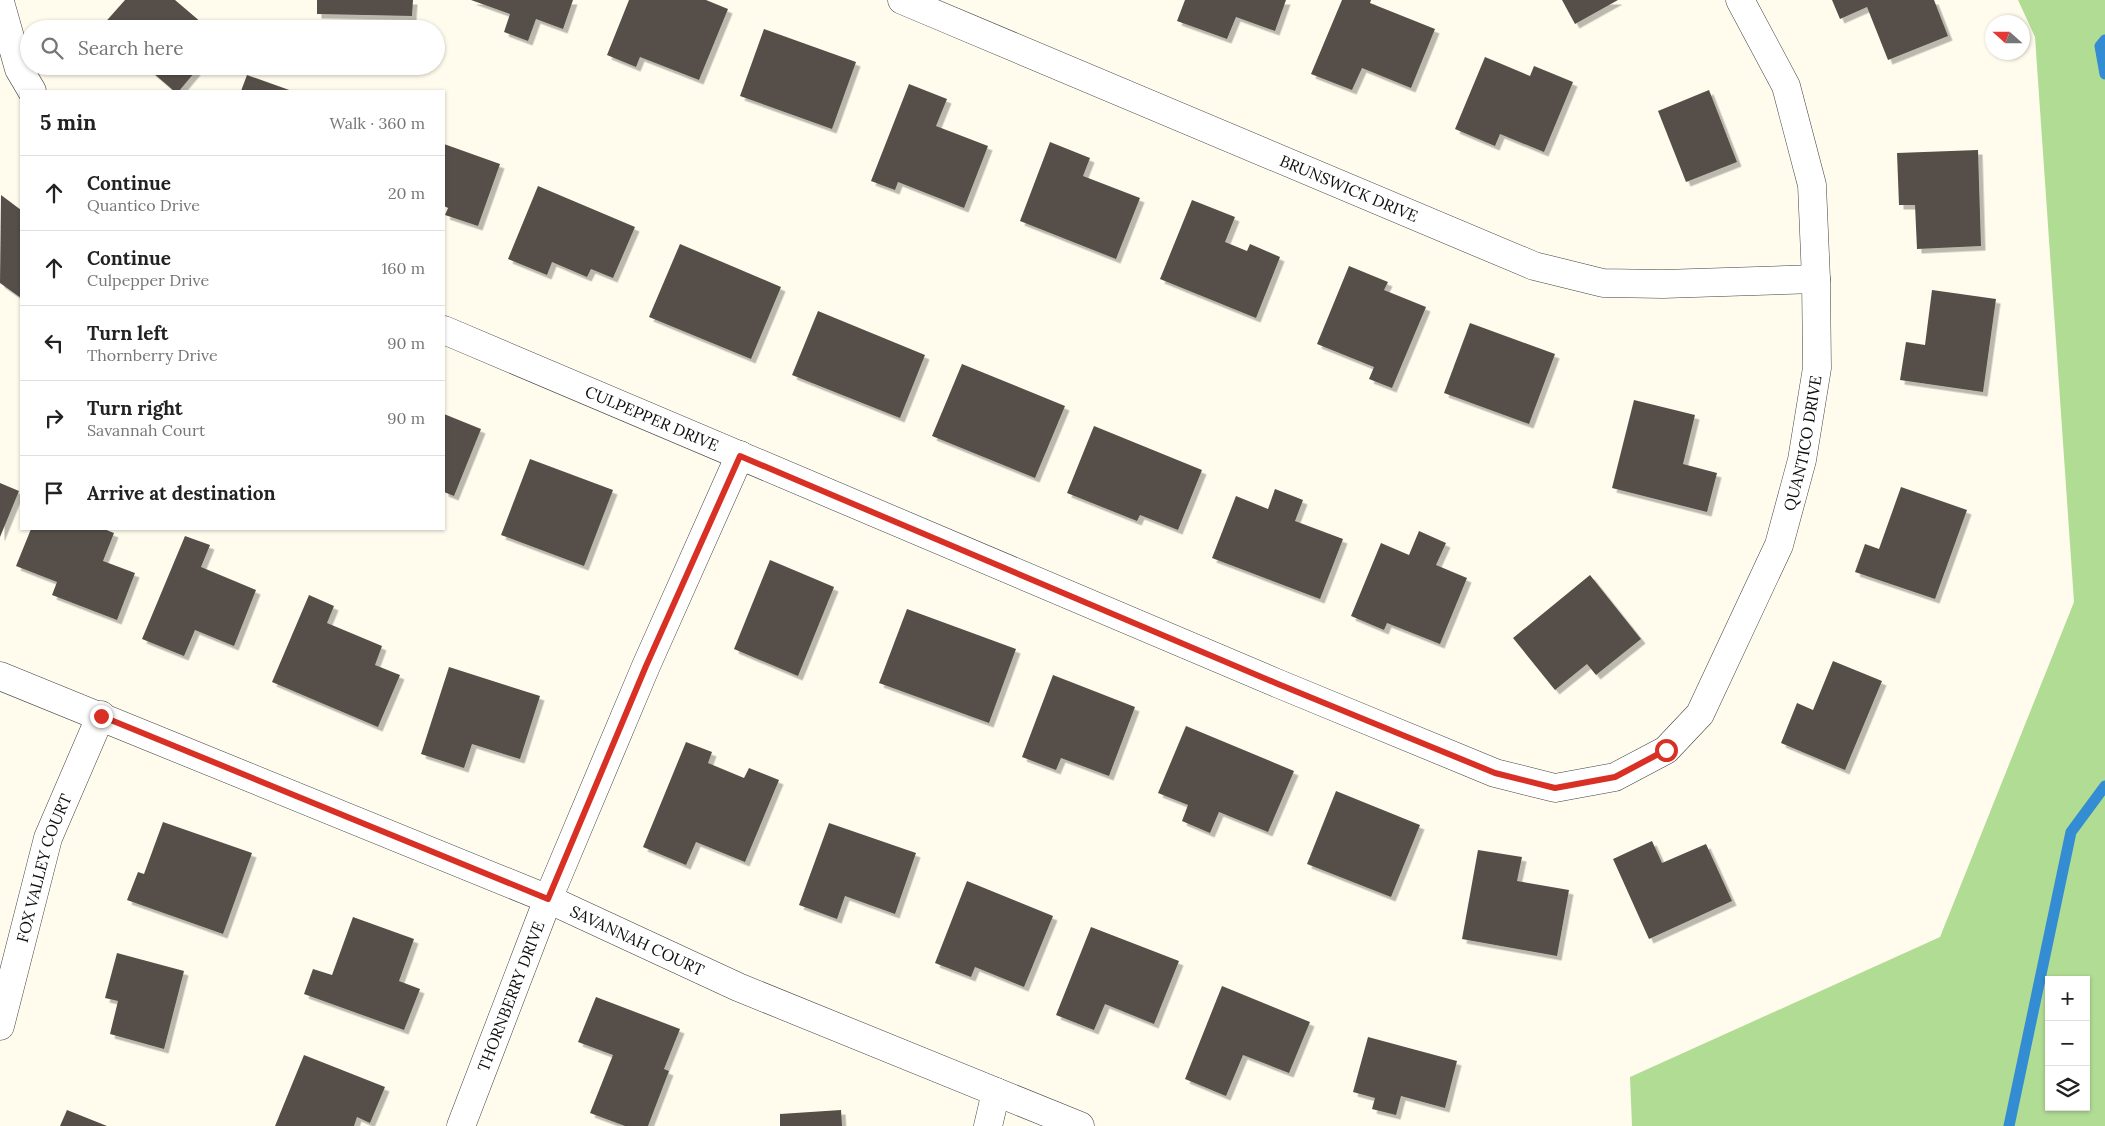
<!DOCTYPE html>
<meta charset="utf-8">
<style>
body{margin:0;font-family:Lora,serif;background:#f2f2f2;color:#222}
.controls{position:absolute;right:15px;bottom:15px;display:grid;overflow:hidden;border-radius:0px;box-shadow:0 1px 4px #0004}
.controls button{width:45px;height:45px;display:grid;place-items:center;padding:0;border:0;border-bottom:1px solid #e0e0e0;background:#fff;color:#222;font:25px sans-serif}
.compass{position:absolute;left:1985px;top:15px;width:45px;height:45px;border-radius:50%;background:#fff;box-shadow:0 1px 4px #0004;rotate:291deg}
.stop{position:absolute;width:15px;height:15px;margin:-11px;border:4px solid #d93025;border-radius:50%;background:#fff}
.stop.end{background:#d93025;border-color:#fff;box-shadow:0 1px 5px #0008}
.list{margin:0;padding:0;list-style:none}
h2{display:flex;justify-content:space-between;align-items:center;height:65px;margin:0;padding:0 20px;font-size:21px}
h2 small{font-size:16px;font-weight:400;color:#767676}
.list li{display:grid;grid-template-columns:32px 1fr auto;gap:15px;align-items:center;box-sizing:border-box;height:75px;padding:0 20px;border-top:1px solid #e0e0e0}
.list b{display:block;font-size:19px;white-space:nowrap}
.list p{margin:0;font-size:16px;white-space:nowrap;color:#767676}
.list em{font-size:16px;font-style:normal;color:#767676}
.icon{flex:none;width:28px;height:28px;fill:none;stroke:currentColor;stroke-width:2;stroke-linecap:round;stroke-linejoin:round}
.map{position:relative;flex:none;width:2105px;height:1126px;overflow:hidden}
.search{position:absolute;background:#fff;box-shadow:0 1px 4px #0004;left:20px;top:20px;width:425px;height:55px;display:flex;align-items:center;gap:12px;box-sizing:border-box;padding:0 18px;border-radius:28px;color:#767676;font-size:19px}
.panel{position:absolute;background:#fff;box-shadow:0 1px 4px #0004;left:20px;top:90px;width:425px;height:440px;border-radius:0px}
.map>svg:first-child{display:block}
.forest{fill:#b1dc94;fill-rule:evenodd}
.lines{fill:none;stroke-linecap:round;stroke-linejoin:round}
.stream{stroke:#348cd2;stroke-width:11}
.building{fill:#564f49;filter:url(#shadow)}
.minor-casing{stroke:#404040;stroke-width:29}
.minor{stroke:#fff;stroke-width:28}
.route{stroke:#d93025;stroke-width:6}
.labels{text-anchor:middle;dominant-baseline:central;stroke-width:5;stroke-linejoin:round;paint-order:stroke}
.street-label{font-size:16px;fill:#0d0d0d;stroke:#fff}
</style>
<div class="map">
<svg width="2105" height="1126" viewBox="0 0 2105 1126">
<defs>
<filter id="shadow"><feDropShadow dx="4.5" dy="4.5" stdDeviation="0" flood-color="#0004"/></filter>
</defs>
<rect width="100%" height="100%" fill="#fffced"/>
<!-- forest -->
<path class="forest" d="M2018,0H2105V1126H1632L1630,1077L1940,937L2074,602L2035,37ZM2049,980H2086V1107H2049Z"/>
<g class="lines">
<!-- stream -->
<g class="stream">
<path d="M2105,40L2100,46L2105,74"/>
<path d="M2009,1126L2071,832L2105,786"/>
</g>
</g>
<!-- building -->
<g class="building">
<path d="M125,0H175L209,29H103L101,27Z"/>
<path d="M317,0H413L412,16L317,14Z"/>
<path d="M471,0H573L563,29L536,19L528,41L504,32L510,14Z"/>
<path d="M629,0H706L728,9L699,80L640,57L636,67L607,55Z"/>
<path d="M1185,0H1286L1275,31L1236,17L1227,39L1177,21Z"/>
<path d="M1342,0H1371L1370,3L1435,29L1411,88L1362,68L1352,90L1311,74Z"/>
<path d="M1562,0H1618L1575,24Z"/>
<path d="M1832,0H1934L1948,36L1888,60L1867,7L1840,19Z"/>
<path d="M764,29L856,62L832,129L740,96Z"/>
<path d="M1485,57L1530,76L1534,66L1573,82L1544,152L1500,134L1495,146L1455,129Z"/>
<path d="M145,66H200L179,91H174Z"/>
<path d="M247,75L292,91H241Z"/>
<path d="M909,84L947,99L936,126L988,146L964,208L898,182L895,190L871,181Z"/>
<path d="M1709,90L1737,162L1686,182L1658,111Z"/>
<path d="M1050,142L1090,158L1083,176L1140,198L1116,259L1020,221Z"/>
<path d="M444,144L500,164L478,226L445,215L448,208L444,206Z"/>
<path d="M1978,150L1981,246L1917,249L1915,205H1899L1897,153Z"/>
<path d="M538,186L635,227L613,278L591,269L587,277L552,262L547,275L508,259Z"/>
<path d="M1,195L21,210V298L0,283Z"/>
<path d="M1192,200L1235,217L1225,242L1247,251L1250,244L1280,257L1256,318L1160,279Z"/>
<path d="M680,244L781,287L751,359L649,317Z"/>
<path d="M1349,266L1388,282L1384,290L1426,307L1392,388L1369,379L1374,367L1317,344Z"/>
<path d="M1932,290L1996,299L1983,392L1900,380L1906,342L1925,345Z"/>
<path d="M818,311L925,355L900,418L792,375Z"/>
<path d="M1470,323L1555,354L1529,424L1444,393Z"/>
<path d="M962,364L1065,406L1035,478L932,436Z"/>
<path d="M1634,400L1695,415L1683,464L1717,473L1707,512L1612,488Z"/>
<path d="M444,414L481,429L454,496L444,492Z"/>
<path d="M1094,426L1202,470L1178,530L1140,515L1137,521L1067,493Z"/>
<path d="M530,459L613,490L584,566L501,535Z"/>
<path d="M0,483L19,491L0,537Z"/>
<path d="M1901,487L1967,510L1935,599L1855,572L1865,544L1879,549Z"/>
<path d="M1275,489L1303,500L1295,521L1343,539L1320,599L1212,558L1236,496L1268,509Z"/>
<path d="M31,529H104L114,533L103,561L135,573L117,620L52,595L57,582L16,566Z"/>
<path d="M1419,531L1446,543L1436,565L1467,578L1440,644L1387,623L1384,630L1351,616L1381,543L1409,555Z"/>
<path d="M185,536L210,545L201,567L256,590L234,646L195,630L184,656L142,639Z"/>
<path d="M770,560L834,587L798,676L734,649Z"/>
<path d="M1590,575L1641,639L1596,675L1587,664L1555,690L1513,638Z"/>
<path d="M309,595L334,606L327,623L382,646L375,665L400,675L378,727L272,682Z"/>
<path d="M907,609L1016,649L989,723L879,683Z"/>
<path d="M1833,661L1882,681L1845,770L1781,743L1797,703L1813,710Z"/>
<path d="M449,667L540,696L520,759L472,744L464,768L421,754Z"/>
<path d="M1053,675L1135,707L1109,776L1061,758L1056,770L1022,757Z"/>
<path d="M1186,726L1294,771L1268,832L1219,812L1210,833L1182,821L1188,805L1158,793Z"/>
<path d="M686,742L712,752L708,763L744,778L749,768L779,780L745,862L696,842L686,865L643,847Z"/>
<path d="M1336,791L1420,825L1391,897L1307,864Z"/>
<path d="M163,822L252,853L223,934L127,900L138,872L144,874Z"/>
<path d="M829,823L916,853L895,914L845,896L837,919L799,905Z"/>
<path d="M1652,841L1662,863L1706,844L1732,901L1649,939L1613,859Z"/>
<path d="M1478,850L1522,857L1517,881L1569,890L1557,956L1462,939Z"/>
<path d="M967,881L1053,916L1024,987L975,967L971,977L935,963Z"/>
<path d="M353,917L414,939L399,981L420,989L404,1030L304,994L313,969L332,975Z"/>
<path d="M1091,927L1179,961L1154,1024L1105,1004L1094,1030L1056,1015Z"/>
<path d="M117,953L184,971L164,1049L110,1034L118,1001L105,998Z"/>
<path d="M1222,986L1310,1022L1289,1073L1243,1055L1226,1096L1185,1079Z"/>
<path d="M596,997L680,1029L664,1069L669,1071L648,1126H625L590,1113L613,1055L578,1042Z"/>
<path d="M1368,1037L1457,1061L1445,1108L1401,1096L1396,1115L1372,1109L1375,1098L1353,1092Z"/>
<path d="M304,1055L385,1087L370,1123L357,1117L354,1126H275Z"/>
<path d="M67,1110L107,1126H60Z"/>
<path d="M841,1110L842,1126H780V1114Z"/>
</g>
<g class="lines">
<defs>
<g id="minor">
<path id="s1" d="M902,0L1534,266L1603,283L1663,284L1816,279"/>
<path d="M0,2L19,69L32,91"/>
<path id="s2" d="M444,330L1279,684L1495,773L1555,788L1615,777L1666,750L1700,714L1779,545L1802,460L1817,368L1816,279L1812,185L1786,86L1740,0"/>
<path id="s3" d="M0,676L548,899L738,987L1080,1126"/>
<path id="s4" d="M0,1026L48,838L101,715"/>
<path id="s5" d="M461,1126L548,899L646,666L740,455"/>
<path d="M988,1126L996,1092"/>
</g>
</defs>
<!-- minor casing -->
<use href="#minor" class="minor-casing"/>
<!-- minor -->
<use href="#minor" class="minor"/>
</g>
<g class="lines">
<!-- route -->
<path class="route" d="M101,716L548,899L646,666L740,456L1278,684L1495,773L1555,788L1615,777L1666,750"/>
</g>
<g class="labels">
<!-- street labels -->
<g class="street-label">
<text stroke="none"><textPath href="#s1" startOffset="485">BRUNSWICK DRIVE</textPath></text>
<text stroke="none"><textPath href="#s2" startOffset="226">CULPEPPER DRIVE</textPath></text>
<text stroke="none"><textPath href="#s2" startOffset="1662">QUANTICO DRIVE</textPath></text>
<text stroke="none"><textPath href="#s4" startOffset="164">FOX VALLEY COURT</textPath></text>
<text stroke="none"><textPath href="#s3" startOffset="690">SAVANNAH COURT</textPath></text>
<text stroke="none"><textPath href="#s5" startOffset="139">THORNBERRY DRIVE</textPath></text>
</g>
</g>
</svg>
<div class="controls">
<button>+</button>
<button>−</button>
<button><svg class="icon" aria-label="layers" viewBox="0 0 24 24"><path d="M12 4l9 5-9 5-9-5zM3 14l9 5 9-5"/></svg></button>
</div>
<svg class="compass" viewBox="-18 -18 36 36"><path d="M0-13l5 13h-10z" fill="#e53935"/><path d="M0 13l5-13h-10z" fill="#767676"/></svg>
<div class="stop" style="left:1666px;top:750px"></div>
<div class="stop end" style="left:101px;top:716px"></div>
<div class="search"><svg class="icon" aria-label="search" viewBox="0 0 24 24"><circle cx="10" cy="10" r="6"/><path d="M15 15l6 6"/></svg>Search here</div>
<section class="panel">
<h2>5 min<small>Walk · 360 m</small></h2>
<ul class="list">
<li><svg class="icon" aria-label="ahead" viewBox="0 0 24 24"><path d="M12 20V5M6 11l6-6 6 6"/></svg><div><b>Continue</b><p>Quantico Drive</p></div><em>20 m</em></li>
<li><svg class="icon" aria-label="ahead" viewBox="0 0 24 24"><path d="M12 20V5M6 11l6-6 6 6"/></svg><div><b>Continue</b><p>Culpepper Drive</p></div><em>160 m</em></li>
<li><svg class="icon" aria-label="left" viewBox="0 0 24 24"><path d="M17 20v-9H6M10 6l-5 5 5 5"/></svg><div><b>Turn left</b><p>Thornberry Drive</p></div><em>90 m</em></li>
<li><svg class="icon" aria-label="right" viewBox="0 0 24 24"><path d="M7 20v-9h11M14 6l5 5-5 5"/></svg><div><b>Turn right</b><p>Savannah Court</p></div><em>90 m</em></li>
<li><svg class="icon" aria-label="arrive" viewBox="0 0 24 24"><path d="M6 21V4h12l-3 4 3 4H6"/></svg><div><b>Arrive at destination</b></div></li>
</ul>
</section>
</div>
